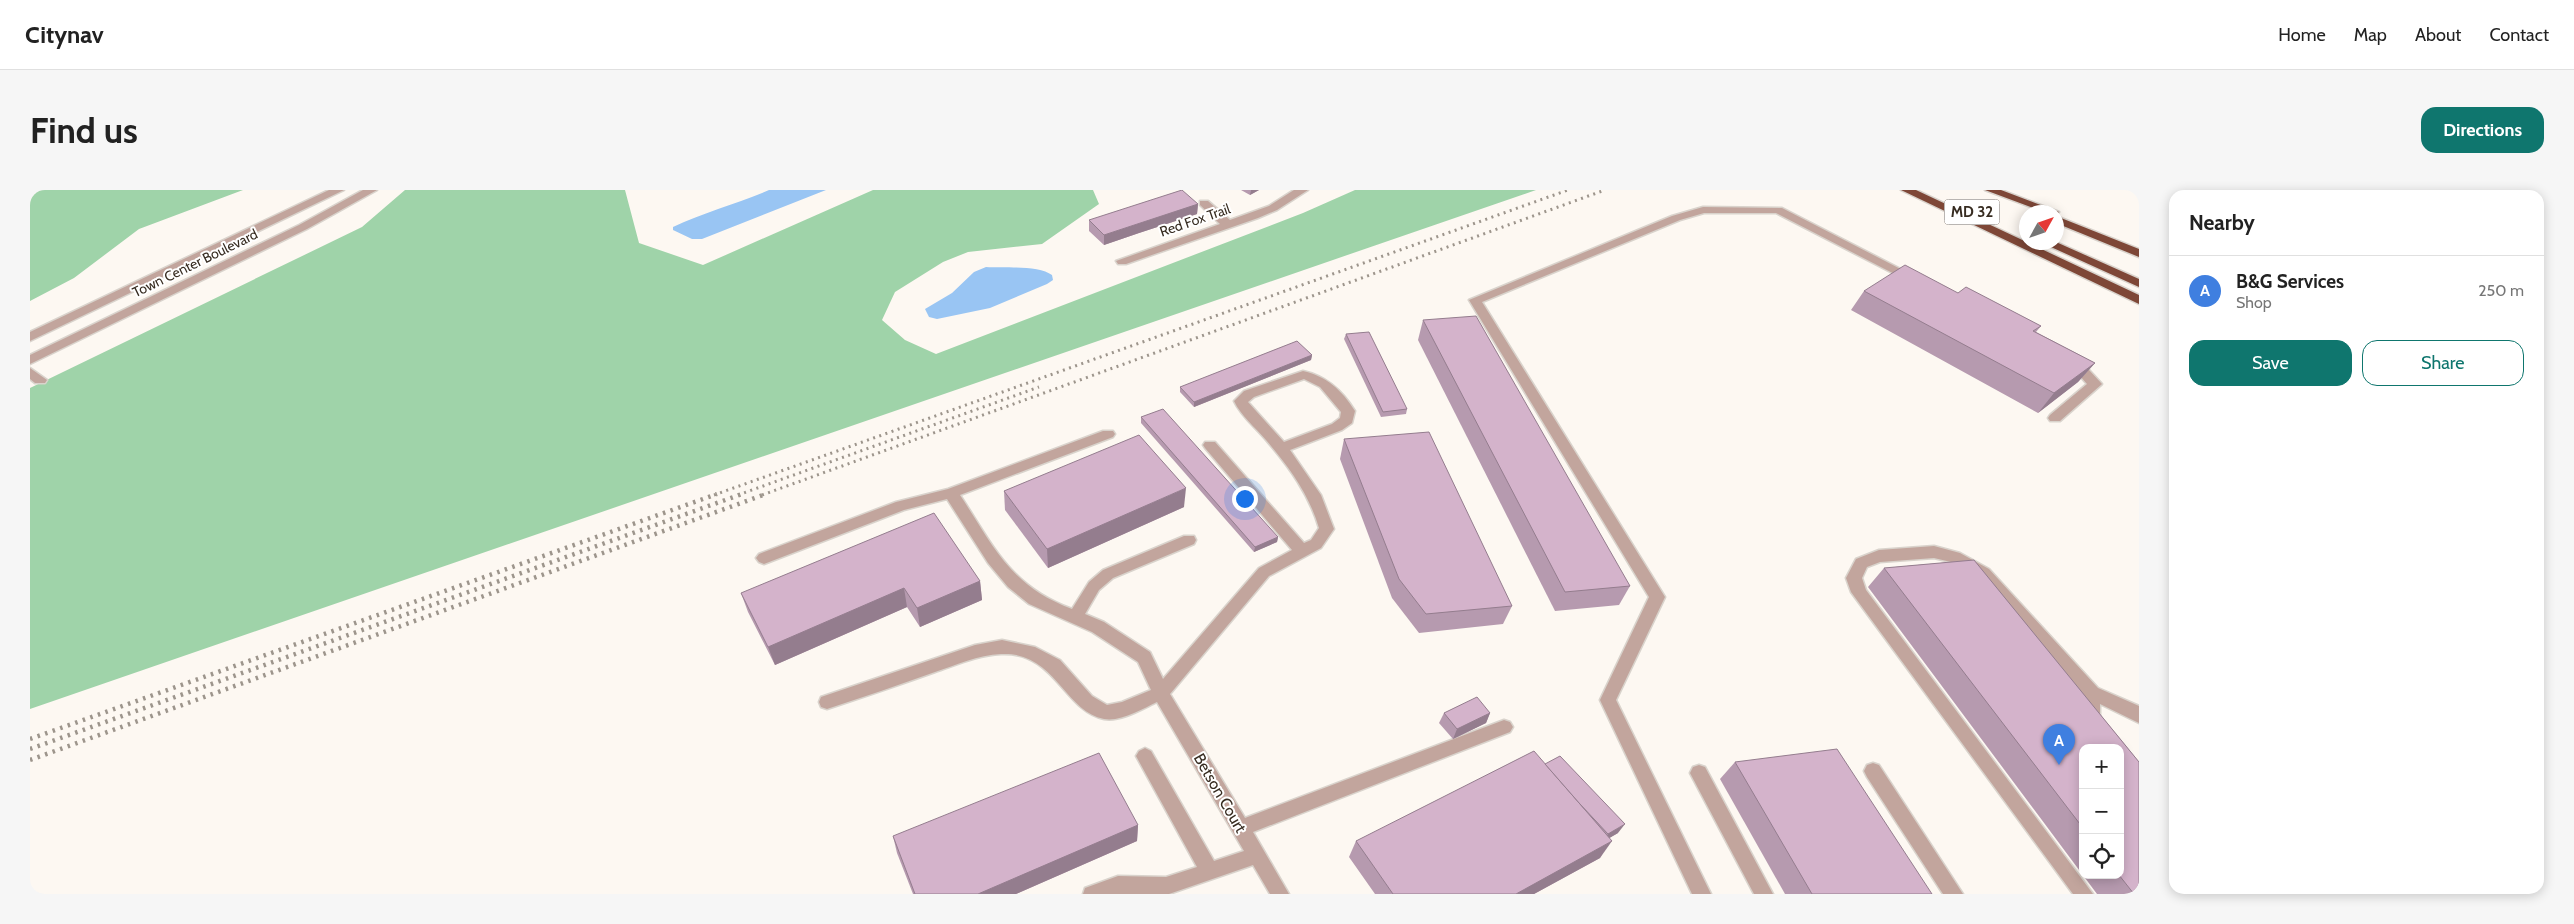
<!DOCTYPE html>
<meta charset="utf-8">
<style>
body{margin:0;font-family:Cabin,sans-serif;background:#f6f6f6;color:#222}
.controls{position:absolute;right:15px;bottom:15px;display:grid;overflow:hidden;border-radius:10px;box-shadow:0 2px 12px #0003}
.controls button{width:45px;height:45px;display:grid;place-items:center;padding:0;border:0;border-bottom:1px solid #e0e0e0;background:#fff;color:#222;font:25px sans-serif}
.compass{position:absolute;left:1989px;top:15px;width:45px;height:45px;border-radius:50%;background:#fff;box-shadow:0 2px 12px #0003;rotate:50deg}
.you{position:absolute;left:1214px;top:308px;width:18px;height:18px;margin:-12px;border:4px solid #fff;border-radius:50%;background:#1a73e8;box-shadow:0 0 0 8px #1a73e833}
.badge{display:grid;place-items:center;width:32px;height:32px;border-radius:50%;background:#0f766e;color:#fff;font-size:16px;font-weight:700}
.pin{position:absolute;translate:-50% -41px;filter:drop-shadow(0 1px 2px #0008)}
.pin::after{content:'';position:absolute;top:26px;width:18px;height:15px;background:inherit;clip-path:polygon(0 0,100% 0,50% 100%)}
.list{margin:0;padding:0;list-style:none}
h2{display:flex;justify-content:space-between;align-items:center;height:65px;margin:0;padding:0 20px;font-size:21px}
h2 small{font-size:16px;font-weight:400;color:#767676}
.list li{display:grid;grid-template-columns:32px 1fr auto;gap:15px;align-items:center;box-sizing:border-box;height:70px;padding:0 20px;border-top:1px solid #e0e0e0}
.list b{display:block;font-size:19px;white-space:nowrap}
.list p{margin:0;font-size:16px;white-space:nowrap;color:#767676}
.list em{font-size:16px;font-style:normal;color:#767676}
.actions{display:flex;gap:10px;padding:15px 20px}
.actions a{flex:1;padding:11px 0;border:1px solid #0f766e;border-radius:15px;text-align:center;font-size:18px;color:#0f766e}
.actions .main{background:#0f766e;color:#fff}
.icon{flex:none;width:28px;height:28px;fill:none;stroke:currentColor;stroke-width:2;stroke-linecap:round;stroke-linejoin:round}
.map{position:relative;flex:none;width:2109px;height:704px;overflow:hidden;border-radius:15px}
header{display:flex;align-items:center;gap:30px;box-sizing:border-box;height:70px;padding:0 25px;background:#fff;border-bottom:1px solid #e0e0e0}
header strong{font-size:24px}
nav{display:flex;gap:28px;margin-inline-start:auto;font-size:18px}
.intro{display:flex;align-items:center;justify-content:space-between;box-sizing:border-box;height:120px;padding:0 30px}
h1{margin:0;font-size:35px}
.button{padding:12px 22px;border-radius:15px;background:#0f766e;color:#fff;font-size:18px;font-weight:700}
main{display:flex;gap:30px;padding:0 30px}
aside{flex:1;background:#fff;border-radius:15px;box-shadow:0 2px 12px #0003}
.map>svg:first-child{display:block}
.forest{fill:#9fd3a9}
.water{fill:#99c5f3}
.lines{fill:none;stroke-linecap:round;stroke-linejoin:round}
.minor-casing{stroke:#d9d3cc;stroke-width:3}
.highway-casing{stroke:#d9d3cc;stroke-width:3}
.minor{fill:#c2a59d;fill-rule:evenodd}
.highway{fill:#7e4737;fill-rule:evenodd}
.rail-far1{stroke:#9d958c;stroke-width:3;stroke-dasharray:2 4.5;stroke-linecap:butt}
.rail{stroke:#9d958c;stroke-width:4.5;stroke-dasharray:2.5 5.5;stroke-linecap:butt}
.wall{fill:#b69aaf;fill-rule:evenodd}
.shaded-wall{fill:#947d8e}
.building{fill:#d4b3cb;stroke:#947d8e}
.labels{text-anchor:middle;dominant-baseline:central;stroke-width:4;stroke-linejoin:round;paint-order:stroke}
.far-street-label{font-size:14px;fill:#372c21;stroke:#fff}
.shield{fill:#fff;stroke:#736b64;stroke-width:1}
.shield-label{font-size:15px;font-weight:bold;fill:#372c21}
.street-label{font-size:16px;fill:#372c21;stroke:#fff}
</style>
<header>
<strong>Citynav</strong>
<nav><a>Home</a><a>Map</a><a>About</a><a>Contact</a></nav>
</header>
<div class="intro"><h1>Find us</h1><a class="button">Directions</a></div>
<main>
<div class="map">
<svg width="2109" height="704" viewBox="0 0 2109 704">
<rect width="100%" height="100%" fill="#fdf8f2"/>
<!-- forest -->
<g class="forest">
<path d="M0,0H213L109,39L44,88L0,111Z"/>
<path d="M375,0H595L609,53L673,75L843,0H1063L1069,14L1012,54L938,62L913,72L865,102L852,130L875,150L906,164L1273,23L1325,0H1506L0,519V198L332,37Z"/>
</g>
<!-- water -->
<g class="water">
<path d="M739,0H796L672,49H662L643,40V37C674,22 707,14 739,0Z"/>
<path d="M956,77C973,78 1009,75 1022,85L1023,90L1017,94L960,118L907,129L899,127L895,119L922,103L944,82Z"/>
</g>
<g class="lines">
<defs>
<g id="minor">
<path d="M299,0H314L0,151V142Z"/>
<path d="M333,0H347L277,39L0,174V165L269,35Z"/>
<path d="M1264,0H1278L1247,20L1228,28L1096,74H1088L1086,71L1190,34L1170,15V11H1178L1200,30L1239,16Z"/>
<path d="M1673,17L1752,18L1890,89L1888,92H1880L1746,23H1674L1650,30L1452,112L1635,407L1586,510L1681,704H1662L1570,510L1619,407L1439,110L1642,26Z"/>
<path d="M2042,166L2047,167L2072,194L2030,231H2020L2018,228L2020,225L2057,194L2036,170Z"/>
<path d="M0,178L17,190L15,193H5L0,189Z"/>
<path d="M1273,181C1296,186 1312,200 1325,221L1322,233L1312,240L1260,260L1291,305L1304,339L1291,358L1239,386L1140,504L1215,628L1474,530L1480,532L1483,537L1480,542L1223,642L1259,704H1240L1223,675L1139,704H1053L1055,698L1088,686L1136,687L1167,677L1106,566L1109,561L1115,558L1121,561L1184,671L1214,661L1127,512C1112,519 1091,532 1074,529C1034,521 1025,461 971,464C948,465 926,475 905,482C869,495 833,507 797,519L791,517L789,512L791,507L945,455L972,450L1005,457L1030,470L1062,506L1077,515L1092,512L1121,500L1108,472L1062,442L999,414L978,397L958,373L917,309L874,320L734,374L729,372L726,368L729,364L866,312L918,299L1073,241H1083L1085,244L1083,247L930,305C964,357 980,396 1042,419L1059,392L1073,380L1154,346H1164L1166,350L1164,354L1083,388L1069,400L1055,424L1074,432L1120,462L1133,489L1229,378L1262,360L1175,258L1173,255L1175,252H1185L1274,353L1281,350L1289,338C1279,304 1259,277 1236,250C1225,237 1211,226 1204,211L1214,201ZM1274,189L1290,197L1311,222L1310,228L1302,234L1254,252L1218,212L1224,207Z"/>
<path d="M1904,356L1930,363L1959,379L2068,498L2109,516V533L2070,514V529L2093,558L2090,563V558H2073L2052,531L2054,505L1949,387L1921,372L1904,368L1850,372L1837,377L1832,388L1836,400L2063,704H2043L1821,402L1816,388L1826,369L1849,360Z"/>
<path d="M1843,573L1849,575L1933,704H1913L1837,587L1834,581L1837,575Z"/>
<path d="M1669,575L1675,577L1743,704H1724L1660,583L1663,577Z"/>
</g>
<g id="highway">
<path d="M1871,0H1886L2109,105V114Z"/>
<path d="M1955,0H1971L2029,22L2026,25V22H2014Z"/>
<path d="M2026,26L2109,59V67L2026,33Z"/>
<path d="M2010,52H2026L2109,89V97Z"/>
</g>
</defs>
<!-- minor casing -->
<use href="#minor" class="minor-casing"/>
<!-- highway casing -->
<use href="#highway" class="highway-casing"/>
<!-- minor -->
<use href="#minor" class="minor"/>
<!-- highway -->
<use href="#highway" class="highway"/>
<!-- rail-far1 -->
<g class="rail-far1">
<path d="M684,305L1538,0"/>
<path d="M708,305L1009,197"/>
<path d="M732,305L1575,0"/>
</g>
<!-- rail -->
<g class="rail">
<path d="M0,549L687,304"/>
<path d="M0,559L712,304"/>
<path d="M0,570L736,304"/>
</g>
</g>
<!-- wall -->
<g class="wall">
<path d="M1211,0H1229L1220,5Z"/>
<path d="M1168,14L1167,24L1109,43L1074,55L1059,41V30Z"/>
<path d="M1834,101L1928,103L2011,136L2006,142L2065,173L2048,192L2008,223L1821,120Z"/>
<path d="M1393,130L1600,396L1589,415L1525,421L1388,150Z"/>
<path d="M1316,144L1377,219L1376,224L1351,227L1314,149Z"/>
<path d="M1282,165L1281,170L1164,217L1150,202V197Z"/>
<path d="M1111,227L1248,347L1247,352L1224,362L1111,233Z"/>
<path d="M1314,249L1482,416L1473,434L1389,443L1362,408L1310,269Z"/>
<path d="M974,301L1154,317L1018,378L975,320Z"/>
<path d="M1944,370L2109,572V704H2067L1838,397L1854,378ZM2053,558H2090V685H2053Z"/>
<path d="M950,391L952,410L890,437L877,417L745,475L718,422L711,403Z"/>
<path d="M1414,523H1460L1456,533L1423,549L1409,533Z"/>
<path d="M1705,572L1902,704H1755L1690,589Z"/>
<path d="M1515,574L1588,643L1579,648L1570,668L1504,704H1345L1319,667L1326,651Z"/>
<path d="M1108,635L1107,651L986,704H883L867,663L863,646Z"/>
</g>
<!-- shaded-wall -->
<g class="shaded-wall">
<path d="M1221,0H1229L1220,5Z"/>
<path d="M1168,14L1167,24L1109,43L1074,55V45Z"/>
<path d="M1282,165L1281,170L1164,217V212Z"/>
<path d="M2065,173L2048,192L2008,223L2024,203Z"/>
<path d="M1156,298L1154,317L1018,378L1017,359Z"/>
<path d="M1248,347L1247,352L1224,362L1225,357Z"/>
<path d="M950,391L952,410L890,437L887,418Z"/>
<path d="M874,398L877,417L745,475L738,457Z"/>
<path d="M1460,523L1456,533L1423,549L1427,539Z"/>
<path d="M1595,634L1588,643L1571,653L1578,644Z"/>
<path d="M1108,635L1107,651L986,704H948Z"/>
<path d="M1582,651L1570,668L1504,704H1486Z"/>
</g>
<!-- building -->
<g class="building">
<path d="M1152,0L1168,14L1074,45L1059,30Z"/>
<path d="M1875,75L1928,103L1936,97L2011,136L2003,141L2065,173L2024,203L1834,101Z"/>
<path d="M1446,126L1600,396L1535,402L1393,130Z"/>
<path d="M1339,142L1377,219L1353,222L1316,144Z"/>
<path d="M1267,151L1282,165L1164,212L1150,197Z"/>
<path d="M1133,219L1248,347L1225,357L1111,227Z"/>
<path d="M1399,242L1482,416L1396,424L1369,389L1314,249Z"/>
<path d="M1109,245L1156,298L1017,359L974,301Z"/>
<path d="M904,323L950,391L887,418L874,398L738,457L711,403Z"/>
<path d="M1944,370L2109,572V704H2104L2089,685H2090V558H2053V638L1854,378Z"/>
<path d="M1447,507L1460,523L1427,539L1414,523Z"/>
<path d="M1807,559L1902,704H1782L1705,572Z"/>
<path d="M1504,561L1582,651L1486,704H1363L1326,651Z"/>
<path d="M1069,563L1108,635L948,704H885L863,646Z"/>
<path d="M1530,566L1595,634L1578,644L1550,614L1515,574Z"/>
</g>
<g class="labels">
<!-- far-street labels -->
<g class="far-street-label">
<text transform="translate(1165 30) rotate(-19)">Red Fox Trail</text>
<text transform="translate(165 73) rotate(-26)">Town Center Boulevard</text>
</g>
<!-- shield labels -->
<rect class="shield" x="1914.5" y="9.5" width="55" height="25" rx="4"/>
<g class="shield-label">
<text x="1942" y="22">MD 32</text>
</g>
<!-- street labels -->
<g class="street-label">
<text transform="translate(1190 603) rotate(60)">Betson Court</text>
</g>
</g>
</svg>
<div class="controls">
<button>+</button>
<button>−</button>
<button><svg class="icon" aria-label="locate" viewBox="0 0 24 24"><circle cx="12" cy="12" r="6"/><path d="M12 2v4M12 18v4M2 12h4M18 12h4"/></svg></button>
</div>
<svg class="compass" viewBox="-18 -18 36 36"><path d="M0-13l5 13h-10z" fill="#e53935"/><path d="M0 13l5-13h-10z" fill="#767676"/></svg>
<div class="you"></div>
<div class="pin badge" style="left:2029px;top:575px;background:#3f7fe0">A</div>
</div>
<aside>
<h2>Nearby<small></small></h2>
<ul class="list">
<li><span class="badge" style="background:#3f7fe0">A</span><div><b>B&amp;G Services</b><p>Shop</p></div><em>250 m</em></li>
</ul>
<div class="actions"><a class="main">Save</a><a>Share</a></div>
</aside>
</main>
